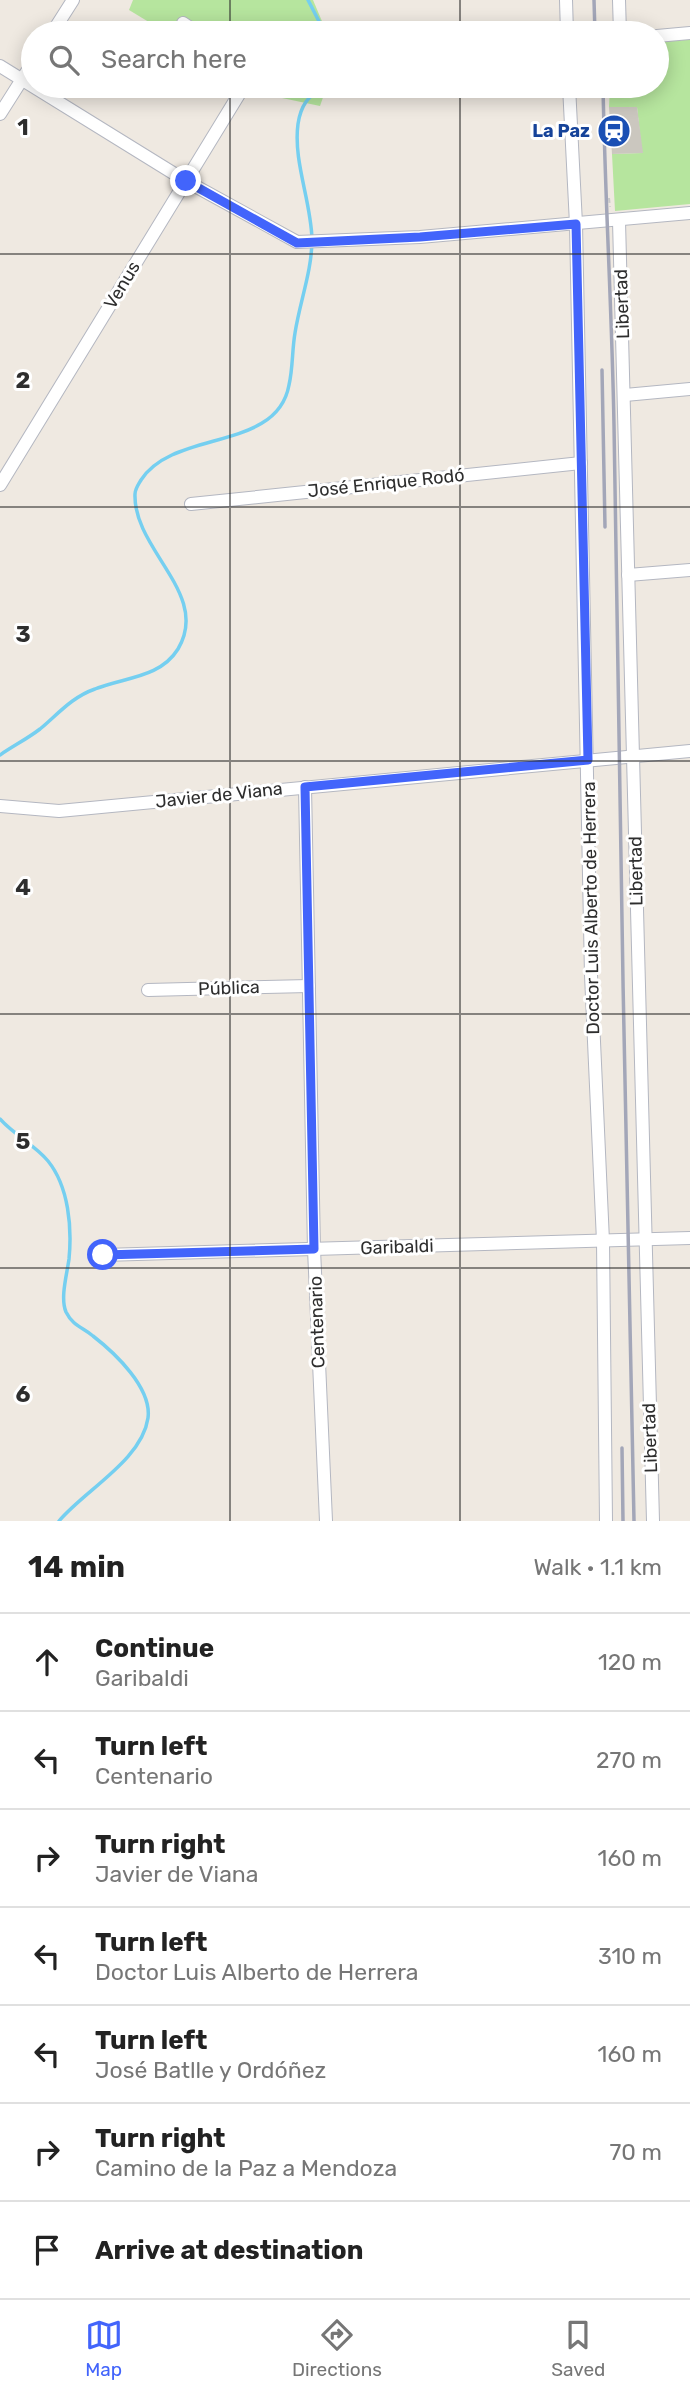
<!DOCTYPE html>
<meta charset="utf-8">
<style>
body{margin:0;font-family:Rubik,sans-serif;background:#f2f2f2;color:#222}
.stop{position:absolute;width:21px;height:21px;margin:-16px;border:5px solid #4264fb;border-radius:50%;background:#fff}
.stop.end{background:#4264fb;border-color:#fff;box-shadow:0 2px 7px #0008}
.list{margin:0;padding:0;list-style:none}
h2{display:flex;justify-content:space-between;align-items:center;height:91px;margin:0;padding:0 28px;font-size:30px}
h2 small{font-size:23px;font-weight:400;color:#767676}
.list li{display:grid;grid-template-columns:46px 1fr auto;gap:21px;align-items:center;box-sizing:border-box;height:98px;padding:0 28px;border-top:2px solid #e0e0e0}
.list b{display:block;font-size:26px;white-space:nowrap}
.list p{margin:0;font-size:23px;white-space:nowrap;color:#767676}
.list em{font-size:23px;font-style:normal;color:#767676}
.icon{flex:none;width:38px;height:38px;fill:none;stroke:currentColor;stroke-width:2;stroke-linecap:round;stroke-linejoin:round}
.map{position:relative;flex:none;width:690px;height:1521px;overflow:hidden}
.search{position:absolute;background:#fff;box-shadow:0 4px 18px #0003;left:21px;right:21px;top:21px;height:77px;display:flex;align-items:center;gap:18px;box-sizing:border-box;padding:0 24px;border-radius:38px;color:#767676;font-size:26px}
.sheet{height:777px;background:#fff}
nav{display:flex;justify-content:space-around;align-items:center;box-sizing:border-box;height:98px;border-top:2px solid #e0e0e0;background:#fff;font-size:19px;color:#767676}
nav a{display:grid;justify-items:center;gap:4px}
nav .on{color:#4264fb}
.map>svg:first-child{display:block}
.green{fill:#b6e59e}
.lines{fill:none;stroke-linecap:round;stroke-linejoin:round}
.stream{stroke:#75cff0;stroke-width:3.5}
.building{fill:#cbc7bf}
.minor-casing{stroke:#b4b7c1;stroke-width:14}
.path{stroke:#c9c9c9;stroke-width:2;stroke-dasharray:5 3.5;stroke-linecap:butt}
.minor{stroke:#fff;stroke-width:12}
.rail{stroke:#a3a6b8;stroke-width:3.5}
.route{stroke:#4264fb;stroke-width:9}
.grid{fill:none;stroke:#2e2e2e;stroke-width:2;stroke-opacity:0.55}
.labels{text-anchor:middle;dominant-baseline:central;stroke-width:6;stroke-linejoin:round;paint-order:stroke}
.transit-label{font-size:18px;font-weight:bold;fill:#164399;stroke:#fff;text-anchor:end}
.street-label{font-size:18px;fill:#2e2e2e;stroke:#fff}
.grid-label{font-size:23px;text-anchor:middle;font-weight:bold;fill:#2e2e2e;stroke:#fff;stroke-width:6;stroke-linejoin:round;paint-order:stroke}
</style>
<div class="map">
<svg width="690" height="1521" viewBox="0 0 690 1521">
<rect width="100%" height="100%" fill="#efe9e1"/>
<!-- green -->
<g class="green">
<path d="M133,0H313L327,33H167L129,10Z"/>
<path d="M690,39V204L615,211L612,154L642,153L637,107H609L610,86H657V42Z"/>
<path d="M254,86H327L320,106L282,98Z"/>
</g>
<g class="lines">
<!-- stream -->
<g class="stream">
<path d="M308,0L325,33"/>
<path d="M0,755C13,746 27,739 40,729C58,714 72,697 95,689C125,677 160,678 178,649C211,594 133,550 135,494C135,489 138,485 141,480C174,429 277,452 289,385C293,368 292,350 295,333C300,301 312,271 312,239C311,201 293,161 298,124C301,104 308,98 322,86"/>
<path d="M0,1119C14,1135 35,1145 48,1161C69,1187 72,1228 69,1259C67,1274 60,1298 66,1312C73,1326 82,1327 93,1336C115,1353 152,1388 148,1418C142,1460 85,1490 59,1521"/>
</g>
</g>
<!-- building -->
<path class="building" d="M609,107H637L643,153L612,154Z"/>
<g class="lines">
<defs>
<g id="minor">
<path d="M566,0L567,33"/>
<path d="M619,0L620,33"/>
<path d="M183,23L198,33"/>
<path d="M52,33L73,0"/>
<path d="M657,36L690,33"/>
<path d="M0,66L186,181L297,242L420,237L690,213"/>
<path d="M569,86L576,224L591,975L603,1241L606,1521"/>
<path d="M0,114L33,62"/>
<path d="M619,221L653,1521"/>
<path d="M625,395L690,389"/>
<path d="M0,485L244,86"/>
<path d="M191,504L581,463"/>
<path d="M628,575L690,570"/>
<path d="M305,787L314,1249L326,1521"/>
<path d="M0,806L59,811L690,751"/>
<path d="M148,990L309,986"/>
<path d="M103,1255L690,1238"/>
</g>
</defs>
<!-- minor casing -->
<use href="#minor" class="minor-casing"/>
<!-- path -->
<path class="path" d="M609,198L610,207"/>
<!-- minor -->
<use href="#minor" class="minor"/>
<!-- rail -->
<g class="rail">
<path d="M594,0L595,33"/>
<path d="M603,86C605,199 612,312 614,425C621,790 624,1156 634,1521"/>
<path d="M602,370L605,527"/>
<path d="M622,1448L623,1521"/>
</g>
</g>
<g class="lines">
<!-- route -->
<path class="route" d="M103,1255L314,1249L305,787L588,760L576,224L420,237L297,243L186,181"/>
</g>
<!-- grid -->
<path class="grid" d="M230,0V33M460,0V33M230,86V1521M460,86V1521M0,254H690M0,507H690M0,761H690M0,1014H690M0,1268H690"/>
<!-- icons -->
<defs>
<symbol id="station-disc" viewBox="-11 -11 22 22"><circle r="9.5" fill="#1a4fb4" stroke="#fff"/><path d="M-3-6H3Q5-6 5-4V2Q5 4 3 4L4.5 6H3L1.5 4h-3L-3 6H-4.5L-3 4Q-5 4-5 2V-4Q-5-6-3-6ZM-3.5-4v3h7v-3ZM-3.5 1v1.5H-2V1ZM2 1v1.5H3.5V1Z" fill="#fff"/></symbol>
</defs>
<g fill-rule="evenodd">
<use href="#station-disc" x="595" y="112" width="38" height="38"/>
</g>
<g class="labels">
<!-- transit labels -->
<g class="transit-label">
<text x="590" y="131">La Paz</text>
</g>
<!-- street labels -->
<g class="street-label">
<text transform="translate(122 285) rotate(-59)">Venus</text>
<text transform="translate(622 304) rotate(-92)">Libertad</text>
<text transform="translate(386 483) rotate(-6)">José Enrique Rodó</text>
<text transform="translate(219 795) rotate(-6)">Javier de Viana</text>
<text transform="translate(636 871) rotate(-91)">Libertad</text>
<text transform="translate(591 908) rotate(-91)">Doctor Luis Alberto de Herrera</text>
<text transform="translate(229 988) rotate(-2)">Pública</text>
<text transform="translate(397 1247) rotate(-2)">Garibaldi</text>
<text transform="translate(317 1322) rotate(-92)">Centenario</text>
<text transform="translate(650 1438) rotate(-92)">Libertad</text>
</g>
</g>
<g class="grid-label">
<text x="23" y="135">1</text>
<text x="23" y="388">2</text>
<text x="23" y="642">3</text>
<text x="23" y="895">4</text>
<text x="23" y="1149">5</text>
<text x="23" y="1402">6</text>
</g>
</svg>
<div class="stop" style="left:103px;top:1255px"></div>
<div class="stop end" style="left:186px;top:181px"></div>
<div class="search"><svg class="icon" aria-label="search" viewBox="0 0 24 24"><circle cx="10" cy="10" r="6"/><path d="M15 15l6 6"/></svg>Search here</div>
</div>
<section class="sheet">
<h2>14 min<small>Walk · 1.1 km</small></h2>
<ul class="list">
<li><svg class="icon" aria-label="ahead" viewBox="0 0 24 24"><path d="M12 20V5M6 11l6-6 6 6"/></svg><div><b>Continue</b><p>Garibaldi</p></div><em>120 m</em></li>
<li><svg class="icon" aria-label="left" viewBox="0 0 24 24"><path d="M17 20v-9H6M10 6l-5 5 5 5"/></svg><div><b>Turn left</b><p>Centenario</p></div><em>270 m</em></li>
<li><svg class="icon" aria-label="right" viewBox="0 0 24 24"><path d="M7 20v-9h11M14 6l5 5-5 5"/></svg><div><b>Turn right</b><p>Javier de Viana</p></div><em>160 m</em></li>
<li><svg class="icon" aria-label="left" viewBox="0 0 24 24"><path d="M17 20v-9H6M10 6l-5 5 5 5"/></svg><div><b>Turn left</b><p>Doctor Luis Alberto de Herrera</p></div><em>310 m</em></li>
<li><svg class="icon" aria-label="left" viewBox="0 0 24 24"><path d="M17 20v-9H6M10 6l-5 5 5 5"/></svg><div><b>Turn left</b><p>José Batlle y Ordóñez</p></div><em>160 m</em></li>
<li><svg class="icon" aria-label="right" viewBox="0 0 24 24"><path d="M7 20v-9h11M14 6l5 5-5 5"/></svg><div><b>Turn right</b><p>Camino de la Paz a Mendoza</p></div><em>70 m</em></li>
<li><svg class="icon" aria-label="arrive" viewBox="0 0 24 24"><path d="M6 21V4h12l-3 4 3 4H6"/></svg><div><b>Arrive at destination</b></div></li>
</ul>
</section>
<nav>
<a class="on"><svg class="icon" aria-label="map" viewBox="0 0 24 24"><path d="M3 6l6-2 6 2 6-2v14l-6 2-6-2-6 2zM9 4v14M15 6v14"/></svg>Map</a>
<a><svg class="icon" aria-label="directions" viewBox="0 0 24 24"><path d="M12 3l9 9-9 9-9-9zM9 14v-3h6M13 9l2 2-2 2"/></svg>Directions</a>
<a><svg class="icon" aria-label="saved" viewBox="0 0 24 24"><path d="M7 4h10v16l-5-4-5 4z"/></svg>Saved</a>
</nav>
